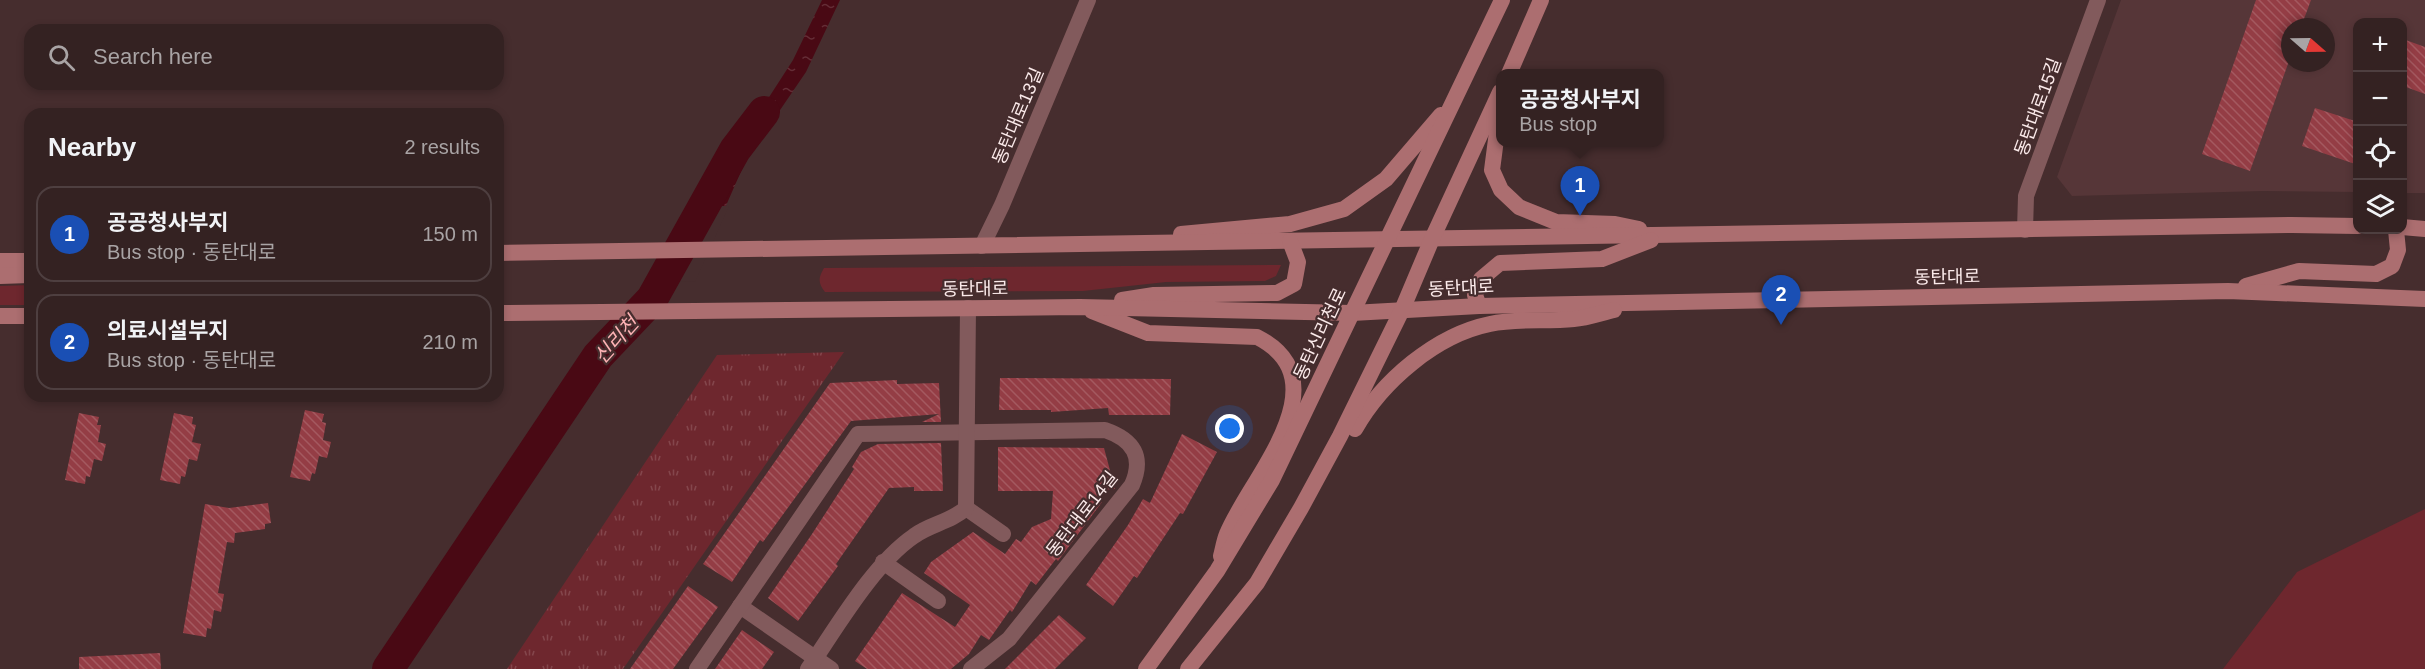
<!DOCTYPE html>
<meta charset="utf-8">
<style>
body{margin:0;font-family:Helvetica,"Noto Sans KR",sans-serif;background:#3f2f2f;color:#f1f3f6}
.controls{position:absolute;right:18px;top:18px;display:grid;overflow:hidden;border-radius:12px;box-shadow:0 3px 9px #0003}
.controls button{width:54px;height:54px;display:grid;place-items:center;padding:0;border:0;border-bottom:2px solid #4e3f40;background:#342222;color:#f1f3f6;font:30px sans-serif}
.compass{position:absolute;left:2281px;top:18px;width:54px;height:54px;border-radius:50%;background:#342222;box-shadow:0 3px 9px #0003;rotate:110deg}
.you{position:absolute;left:1230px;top:429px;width:21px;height:21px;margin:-15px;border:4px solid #fff;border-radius:50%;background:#1a73e8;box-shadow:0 0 0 9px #1a73e833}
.badge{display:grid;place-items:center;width:39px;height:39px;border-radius:50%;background:#52cdcf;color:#fff;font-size:20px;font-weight:700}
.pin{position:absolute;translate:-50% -50px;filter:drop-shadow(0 2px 3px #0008)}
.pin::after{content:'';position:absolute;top:32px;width:21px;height:18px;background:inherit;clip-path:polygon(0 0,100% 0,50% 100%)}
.popup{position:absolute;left:1496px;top:69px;width:168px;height:78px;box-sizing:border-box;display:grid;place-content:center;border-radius:12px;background:#342222;filter:drop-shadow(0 2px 4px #0005);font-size:20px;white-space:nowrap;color:#a9a4a5}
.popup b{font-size:22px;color:#f1f3f6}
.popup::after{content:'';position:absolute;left:50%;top:100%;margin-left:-12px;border:12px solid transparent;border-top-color:#342222}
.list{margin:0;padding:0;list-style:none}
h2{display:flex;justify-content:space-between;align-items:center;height:78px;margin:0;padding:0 24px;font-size:26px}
h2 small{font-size:20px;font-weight:400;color:#a9a4a5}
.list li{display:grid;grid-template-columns:39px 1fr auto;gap:18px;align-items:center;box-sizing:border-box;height:96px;margin:0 12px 12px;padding:0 12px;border:2px solid #4e3f40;border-radius:18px}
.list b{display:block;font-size:22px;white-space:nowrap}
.list p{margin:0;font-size:20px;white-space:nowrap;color:#a9a4a5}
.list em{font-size:20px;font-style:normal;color:#a9a4a5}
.icon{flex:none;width:33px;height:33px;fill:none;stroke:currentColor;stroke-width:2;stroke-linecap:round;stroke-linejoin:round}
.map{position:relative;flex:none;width:2425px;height:669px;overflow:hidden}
.search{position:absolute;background:#342222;box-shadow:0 3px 9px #0003;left:24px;top:24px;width:480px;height:66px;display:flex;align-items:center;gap:15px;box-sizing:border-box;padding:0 21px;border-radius:18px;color:#a9a4a5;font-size:22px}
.panel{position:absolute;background:#342222;box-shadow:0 3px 9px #0003;left:24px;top:108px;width:480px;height:294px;border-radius:18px}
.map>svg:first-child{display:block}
.built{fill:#563638;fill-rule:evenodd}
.grass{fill:#6e272e}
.park{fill:url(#park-tufts)}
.water{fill:url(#water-ripples)}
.pier{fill:#462d2e}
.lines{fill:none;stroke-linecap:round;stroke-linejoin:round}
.river{stroke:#490914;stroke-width:32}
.building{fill:url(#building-back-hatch)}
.minor{stroke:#825a5c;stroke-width:16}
.tertiary{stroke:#825a5c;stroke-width:16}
.secondary{stroke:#ac6e70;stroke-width:16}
.labels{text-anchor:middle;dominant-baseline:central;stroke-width:4.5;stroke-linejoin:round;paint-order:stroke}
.street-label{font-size:18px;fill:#fbeaea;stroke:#462d2e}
.water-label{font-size:20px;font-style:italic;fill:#fdb2b4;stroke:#462d2e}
</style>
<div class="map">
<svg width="2425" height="669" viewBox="0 0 2425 669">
<defs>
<pattern id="park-tufts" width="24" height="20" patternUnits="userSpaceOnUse" patternTransform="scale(1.5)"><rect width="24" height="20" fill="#6e272e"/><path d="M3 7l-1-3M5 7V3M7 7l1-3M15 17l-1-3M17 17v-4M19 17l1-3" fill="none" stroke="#84464c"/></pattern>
<pattern id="water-ripples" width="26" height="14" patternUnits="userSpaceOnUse" patternTransform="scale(1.5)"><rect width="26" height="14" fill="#490914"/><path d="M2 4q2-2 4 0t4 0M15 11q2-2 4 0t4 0" fill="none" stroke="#642d36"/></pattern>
<pattern id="building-back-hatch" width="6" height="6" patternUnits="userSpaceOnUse" patternTransform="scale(1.5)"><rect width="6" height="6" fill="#943d45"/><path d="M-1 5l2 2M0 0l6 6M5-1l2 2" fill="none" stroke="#a45960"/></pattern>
</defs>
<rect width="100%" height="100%" fill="#462d2e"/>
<!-- built -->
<path class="built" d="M2121,0H2425V193H2403L2402,22H2358L2357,192L2263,191L2072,196L2057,177ZM2290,27H2326V63H2290Z"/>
<!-- grass -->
<g class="grass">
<path d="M1281,265L1276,276L1265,281L1166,282L1083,291L825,292C818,283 818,278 824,268Z"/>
<path d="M30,285V305H0V286Z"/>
<path d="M2425,509V669H2223L2297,572Z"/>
</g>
<!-- park -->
<path class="park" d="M844,352L623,669H507L717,355Z"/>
<!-- water -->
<path class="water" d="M822,0H840L806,72L746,160L693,281L676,278L735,150L793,60Z"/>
<!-- pier -->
<path class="pier" d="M706,206H729L695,282L675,281L673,277Z"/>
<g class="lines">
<!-- river -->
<path class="river" d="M388,669L598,356L652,299L735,150L764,112"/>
</g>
<!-- building -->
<g class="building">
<path d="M2256,0H2311L2301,27H2290V58L2250,171L2202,154Z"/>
<path d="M2403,39L2425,47V94L2403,86Z"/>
<path d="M2315,108L2358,122V165L2302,146Z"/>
<path d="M1000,378L1171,379L1170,415H1109L1108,408L1051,412V410H999Z"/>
<path d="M897,380V384L939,383L941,422H922L939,414L851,421L763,542L760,540L732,582L703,564L830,383Z"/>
<path d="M305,410L324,414L322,422L326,423L323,440L331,442L327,458L319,456L315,474L312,473L310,481L290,477Z"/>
<path d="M79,413L99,417L97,425H101L98,442L106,444L102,461L94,459L90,477L86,476L85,484L65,480Z"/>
<path d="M174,413L193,417L192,424L196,425L192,442L201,444L197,461L189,459L185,477L181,476L180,484L160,480Z"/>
<path d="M1182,434L1217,452L1183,514L1180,513L1137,578L1134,576L1113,606L1086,585L1128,525L1143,499L1150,503Z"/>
<path d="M941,443L943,491H914V487L889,488L836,564L838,566L798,621L768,598L812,534L854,469L852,467L861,452L878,444Z"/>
<path d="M998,447L1104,448L1115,489L1098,490L1102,502L1058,561L1056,559L1036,585L1031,581L1012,612L1010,610L989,640L981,635L969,654L951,669H867L855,661L902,593L955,627L970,605L924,573L931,562L973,532L1005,554L1016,539L1021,542L1032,527L1051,519L1053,491H998Z"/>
<path d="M268,503L271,523L265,524V529L235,533L234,543L227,542L218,593L224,594L221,612L214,610L211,629L207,628L206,637L183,633L205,504L229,508Z"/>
<path d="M688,586L718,607L673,669H630Z"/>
<path d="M1059,615L1086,638L1055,669H1005Z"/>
<path d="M742,630L774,652L762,669H715Z"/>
<path d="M160,653L161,669H79V657Z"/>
</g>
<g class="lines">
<!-- minor -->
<g class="minor">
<path d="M2025,230L2026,196L2098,0"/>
<path d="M966,508L1003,534"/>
<path d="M883,562L938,601"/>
<path d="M740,606L831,669"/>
<path d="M697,669L858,434L1105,430C1134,440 1144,457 1132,485L1009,639L971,669"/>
<path d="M808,669C837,627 873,564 914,536C930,524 951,522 966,508L968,308"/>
</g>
<!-- tertiary -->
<path class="tertiary" d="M982,246L1002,205L1088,0"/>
<!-- secondary -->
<g class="secondary">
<path d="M1509,74L1541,0"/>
<path d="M1500,109L1492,170L1501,190L1519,207L1556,222L1615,224L1639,229"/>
<path d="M2402,227L2425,229"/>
<path d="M1181,234L1290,224L1344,209L1386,179L1441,115"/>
<path d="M498,253L2292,225L2358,226"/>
<path d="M0,261H30"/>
<path d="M0,276L30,275"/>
<path d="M2246,286L2299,271L2376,274L2392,266L2398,250L2396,230"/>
<path d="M1122,300L1154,295L1277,293L1294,284L1298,262L1290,241"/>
<path d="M1479,306L1475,295L1481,279L1500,263L1602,259L1651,240"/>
<path d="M1092,311L1148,333L1257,337C1345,382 1249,479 1227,534C1224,541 1223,549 1221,556"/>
<path d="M498,313L1080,307L1352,313L1479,306L2228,291L2425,299"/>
<path d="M0,316H30"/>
<path d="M1355,429C1382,381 1436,335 1490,324C1517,318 1546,322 1574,319C1587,318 1601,313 1614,310"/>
<path d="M1146,669L1217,571L1272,480L1502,0"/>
<path d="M1188,669L1257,583L1301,508L1340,436L1402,310L1432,239L1500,92"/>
</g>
</g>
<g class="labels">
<!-- street labels -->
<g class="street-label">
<text transform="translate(2038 107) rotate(-70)">동탄대로15길</text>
<text transform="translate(1018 116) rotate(-67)">동탄대로13길</text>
<text transform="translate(1947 277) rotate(-1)">동탄대로</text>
<text transform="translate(1461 288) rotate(-3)">동탄대로</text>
<text transform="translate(975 289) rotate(-1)">동탄대로</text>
<text transform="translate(1320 334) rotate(-65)">동탄신리천로</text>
<text transform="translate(1082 514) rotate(-52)">동탄대로14길</text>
</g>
<!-- water labels -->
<g class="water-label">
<text transform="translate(616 340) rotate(-48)">신리천</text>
</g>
</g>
</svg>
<div class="controls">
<button>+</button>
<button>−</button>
<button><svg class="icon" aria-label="locate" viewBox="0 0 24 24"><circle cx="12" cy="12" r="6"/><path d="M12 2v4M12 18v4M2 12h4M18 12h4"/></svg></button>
<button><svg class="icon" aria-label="layers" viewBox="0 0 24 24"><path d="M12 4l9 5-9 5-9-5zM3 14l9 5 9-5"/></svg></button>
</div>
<svg class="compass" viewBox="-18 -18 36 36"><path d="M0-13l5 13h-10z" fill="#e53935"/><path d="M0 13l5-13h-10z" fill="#a9a4a5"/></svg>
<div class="you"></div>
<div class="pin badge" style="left:1580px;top:216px;background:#1a4fb4">1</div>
<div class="popup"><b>공공청사부지</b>Bus stop</div>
<div class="pin badge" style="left:1781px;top:325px;background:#1a4fb4">2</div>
<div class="search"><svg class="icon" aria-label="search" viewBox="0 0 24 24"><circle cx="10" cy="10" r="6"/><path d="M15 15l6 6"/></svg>Search here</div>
<section class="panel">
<h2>Nearby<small>2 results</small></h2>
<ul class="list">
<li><span class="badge" style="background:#1a4fb4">1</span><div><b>공공청사부지</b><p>Bus stop · 동탄대로</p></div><em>150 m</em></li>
<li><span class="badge" style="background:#1a4fb4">2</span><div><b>의료시설부지</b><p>Bus stop · 동탄대로</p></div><em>210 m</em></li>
</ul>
</section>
</div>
